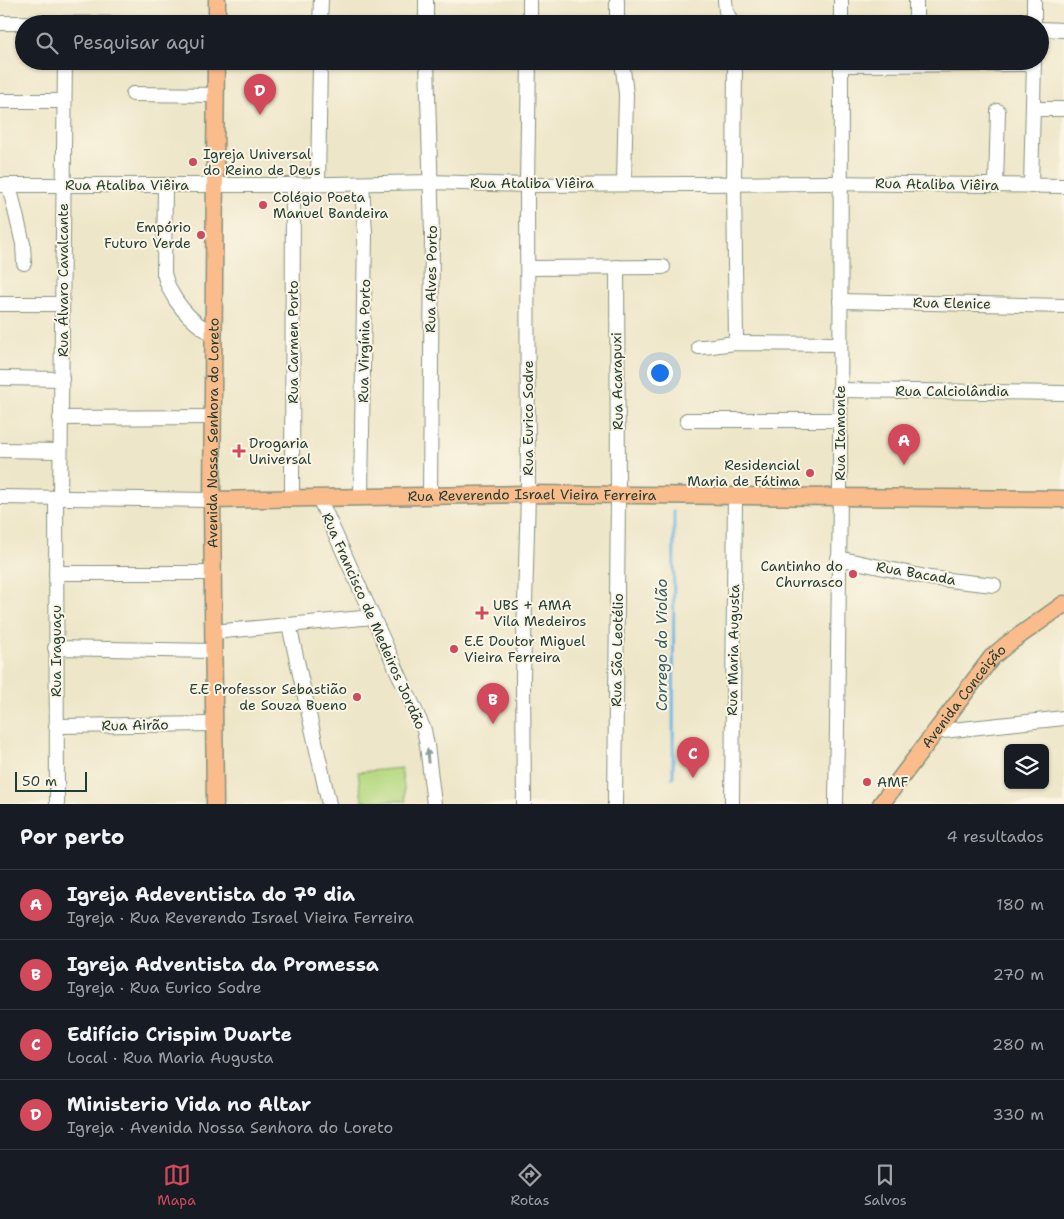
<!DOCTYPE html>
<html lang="pt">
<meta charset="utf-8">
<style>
body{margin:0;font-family:"Shantell Sans",sans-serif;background:#20242c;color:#f1f3f6}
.controls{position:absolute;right:15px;bottom:15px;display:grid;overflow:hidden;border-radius:8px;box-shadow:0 1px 4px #0004}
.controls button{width:45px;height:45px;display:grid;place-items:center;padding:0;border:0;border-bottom:1px solid #363941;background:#171b24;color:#f1f3f6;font:25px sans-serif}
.scale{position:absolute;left:15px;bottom:12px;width:72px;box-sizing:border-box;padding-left:5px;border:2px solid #1f3d34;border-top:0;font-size:14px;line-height:18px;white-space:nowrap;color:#1f3d34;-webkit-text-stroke:4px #fcf5e5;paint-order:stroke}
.you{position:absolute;left:659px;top:372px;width:18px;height:18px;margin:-12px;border:4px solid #fff;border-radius:50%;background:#1a73e8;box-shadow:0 0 0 8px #1a73e833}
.badge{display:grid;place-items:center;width:32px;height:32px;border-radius:50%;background:#d1495b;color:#fff;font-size:16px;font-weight:700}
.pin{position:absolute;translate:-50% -41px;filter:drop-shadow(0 1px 2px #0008)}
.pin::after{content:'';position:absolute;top:26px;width:18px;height:15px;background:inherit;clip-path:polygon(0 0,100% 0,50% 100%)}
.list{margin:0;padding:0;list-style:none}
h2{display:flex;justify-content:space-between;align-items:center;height:65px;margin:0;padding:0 20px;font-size:21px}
h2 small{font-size:16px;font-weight:400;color:#9ea1a6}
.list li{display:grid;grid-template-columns:32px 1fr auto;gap:15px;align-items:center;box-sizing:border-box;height:70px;padding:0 20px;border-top:1px solid #363941}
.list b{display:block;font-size:19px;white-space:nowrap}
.list p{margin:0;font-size:16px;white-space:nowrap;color:#9ea1a6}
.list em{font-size:16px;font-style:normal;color:#9ea1a6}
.icon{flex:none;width:28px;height:28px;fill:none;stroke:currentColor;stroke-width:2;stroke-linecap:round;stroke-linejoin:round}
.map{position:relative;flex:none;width:1064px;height:804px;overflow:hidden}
.search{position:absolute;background:#171b24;box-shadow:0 1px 4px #0004;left:15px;right:15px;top:15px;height:55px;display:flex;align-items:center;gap:12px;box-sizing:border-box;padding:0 18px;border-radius:28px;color:#9ea1a6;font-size:19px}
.sheet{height:345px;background:#171b24}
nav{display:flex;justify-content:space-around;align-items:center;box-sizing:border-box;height:70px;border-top:1px solid #363941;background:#171b24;font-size:14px;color:#9ea1a6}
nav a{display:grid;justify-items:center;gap:2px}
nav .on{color:#d1495b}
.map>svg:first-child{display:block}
.green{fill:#b6d982;stroke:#6a8b5b}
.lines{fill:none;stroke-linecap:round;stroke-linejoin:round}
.stream{stroke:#6cb7e5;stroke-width:3}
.minor-casing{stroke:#86927e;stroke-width:16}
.major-casing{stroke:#86927e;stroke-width:19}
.minor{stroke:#fff;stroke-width:14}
.major{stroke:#fabc8b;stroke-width:16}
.oneway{fill:#8f9e9a}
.poi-dot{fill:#d1495b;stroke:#fcf5e5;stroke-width:2}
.labels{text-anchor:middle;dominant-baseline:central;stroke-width:4;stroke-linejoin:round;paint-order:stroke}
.poi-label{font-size:14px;fill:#1f3d34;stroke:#fcf5e5;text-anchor:start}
.street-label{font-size:14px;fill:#1f3d34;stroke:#fcf5e5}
.water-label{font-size:15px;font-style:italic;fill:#325c60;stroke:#fcf5e5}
</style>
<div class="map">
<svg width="1064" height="804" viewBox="0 0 1064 804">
<rect width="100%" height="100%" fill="#fcf5e5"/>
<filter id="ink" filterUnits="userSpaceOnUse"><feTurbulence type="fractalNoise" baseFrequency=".02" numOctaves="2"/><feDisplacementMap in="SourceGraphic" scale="10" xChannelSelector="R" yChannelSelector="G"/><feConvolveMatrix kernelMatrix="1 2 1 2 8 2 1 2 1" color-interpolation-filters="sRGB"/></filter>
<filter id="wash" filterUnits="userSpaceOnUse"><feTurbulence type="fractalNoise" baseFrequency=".0096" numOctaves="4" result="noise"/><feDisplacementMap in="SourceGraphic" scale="20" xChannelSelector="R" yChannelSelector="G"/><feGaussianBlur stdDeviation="1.12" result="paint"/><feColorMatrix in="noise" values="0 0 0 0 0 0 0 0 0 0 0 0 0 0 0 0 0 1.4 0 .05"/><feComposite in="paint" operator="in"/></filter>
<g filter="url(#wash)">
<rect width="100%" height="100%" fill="#ede6c8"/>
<!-- green -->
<path class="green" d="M401,768L406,801H362L358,772Z"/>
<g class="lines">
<!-- stream -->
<path class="stream" d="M673,778L674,512"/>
</g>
</g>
<g filter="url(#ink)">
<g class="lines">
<defs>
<g id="minor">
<path d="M725,0L726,11L732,24"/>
<path d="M841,0V24"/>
<path d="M916,0V21"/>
<path d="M1034,0V24"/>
<path d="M0,23L147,24"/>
<path d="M320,24L321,0"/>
<path d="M426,24V0"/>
<path d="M530,24V0"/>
<path d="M617,24V0"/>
<path d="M1040,29L1064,30"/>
<path d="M427,61L432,233L430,496"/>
<path d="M622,61L626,94L624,183"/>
<path d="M735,61L734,183L736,343"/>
<path d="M841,65L1034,64"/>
<path d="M133,94L216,95"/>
<path d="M0,101H64"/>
<path d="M1033,109H1064"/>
<path d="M318,184L320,61"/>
<path d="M0,185H285L431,182L527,185L827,183L1064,186"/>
<path d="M9,185L23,244L24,263"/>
<path d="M165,185L164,273C170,300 191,322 214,335"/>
<path d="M996,185L998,111"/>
<path d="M1031,186L1034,61"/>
<path d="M528,268L663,267"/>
<path d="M840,301L1064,306"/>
<path d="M0,304H62"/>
<path d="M699,347C712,347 723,344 736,343L840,344"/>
<path d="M0,378L62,379"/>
<path d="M839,390L1064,393"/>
<path d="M60,418L213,417"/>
<path d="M687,420H839"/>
<path d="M0,450L60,451"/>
<path d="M0,497L212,500"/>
<path d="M361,497L365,233L362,184"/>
<path d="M56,498L57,804"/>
<path d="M60,498L65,61"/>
<path d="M292,498L293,185"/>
<path d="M319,498L424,730L427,745L434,804"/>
<path d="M838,558L930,578L994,585"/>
<path d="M56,573H214"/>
<path d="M289,625L329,804"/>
<path d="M213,632L373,617"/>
<path d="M55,648L213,651"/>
<path d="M56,726L214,724"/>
<path d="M934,732L1064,718"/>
<path d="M524,804L523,677L528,494L527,185L529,61"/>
<path d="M615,804L618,496L617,267"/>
<path d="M732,804L735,495"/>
<path d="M836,804L840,496L841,61"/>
</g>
<g id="major">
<path d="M217,24V0"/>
<path id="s1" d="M212,500L528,494L1064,499"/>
<path id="s2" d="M215,804L212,500L216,61"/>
<path id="s3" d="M881,804L992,657L1009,643L1064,604"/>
</g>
</defs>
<!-- minor casing -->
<use href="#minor" class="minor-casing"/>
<!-- major casing -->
<use href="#major" class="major-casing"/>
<!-- minor -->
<use href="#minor" class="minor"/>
<!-- major -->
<use href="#major" class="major"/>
</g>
<!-- one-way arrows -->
<defs><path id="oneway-solid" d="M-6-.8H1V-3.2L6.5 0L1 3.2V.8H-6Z" transform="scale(1.25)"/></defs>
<use class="oneway" href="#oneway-solid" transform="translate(428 756) rotate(-95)"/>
</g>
<!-- markers -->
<g class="poi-dot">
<circle cx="193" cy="162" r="5"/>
<circle cx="263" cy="205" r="5"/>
<circle cx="201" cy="235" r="5"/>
<path d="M236.5 443.5h5v5h5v5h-5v5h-5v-5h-5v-5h5z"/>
<circle cx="810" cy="473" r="5"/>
<circle cx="853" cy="574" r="5"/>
<path d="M479.5 605.5h5v5h5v5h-5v5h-5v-5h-5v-5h5z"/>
<circle cx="454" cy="649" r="5"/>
<circle cx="357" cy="697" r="5"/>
<circle cx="867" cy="782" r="5"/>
</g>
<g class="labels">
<!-- poi labels -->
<g class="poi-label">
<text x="203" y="154">Igreja Universal<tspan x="203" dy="16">do Reino de Deus</tspan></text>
<text x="273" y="197">Colégio Poeta<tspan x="273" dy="16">Manuel Bandeira</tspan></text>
<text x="191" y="227" text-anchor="end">Empório<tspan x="191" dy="16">Futuro Verde</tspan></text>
<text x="249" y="443">Drogaria<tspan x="249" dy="16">Universal</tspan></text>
<text x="800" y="465" text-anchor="end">Residencial<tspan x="800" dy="16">Maria de Fátima</tspan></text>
<text x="843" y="566" text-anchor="end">Cantinho do<tspan x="843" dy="16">Churrasco</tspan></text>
<text x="493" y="605">UBS + AMA<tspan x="493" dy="16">Vila Medeiros</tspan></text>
<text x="464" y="641">E.E Doutor Miguel<tspan x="464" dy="16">Vieira Ferreira</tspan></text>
<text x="347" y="689" text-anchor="end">E.E Professor Sebastião<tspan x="347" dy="16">de Souza Bueno</tspan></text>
<text x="877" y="782">AMF</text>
</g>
<!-- street labels -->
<g class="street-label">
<text x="532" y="183">Rua Ataliba Viêira</text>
<text transform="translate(937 184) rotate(1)">Rua Ataliba Viêira</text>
<text x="127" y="185">Rua Ataliba Viêira</text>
<text transform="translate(431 279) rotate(-89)">Rua Alves Porto</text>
<text transform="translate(63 280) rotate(-90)">Rua Álvaro Cavalcante</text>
<text transform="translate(952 303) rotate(1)">Rua Elenice</text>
<text transform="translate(364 341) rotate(-89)">Rua Virgínia Porto</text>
<text transform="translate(293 342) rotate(-90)">Rua Carmen Porto</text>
<text transform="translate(617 381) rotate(-91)">Rua Acarapuxi</text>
<text x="952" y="391">Rua Calciolândia</text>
<text transform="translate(528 418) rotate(-90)">Rua Eurico Sodre</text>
<text stroke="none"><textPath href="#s2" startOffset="371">Avenida Nossa Senhora do Loreto</textPath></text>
<text transform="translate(840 433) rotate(-90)">Rua Itamonte</text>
<text stroke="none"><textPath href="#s1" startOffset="320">Rua Reverendo Israel Vieira Ferreira</textPath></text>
<text transform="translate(916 573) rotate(10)">Rua Bacada</text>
<text transform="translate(374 621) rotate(66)">Rua Francisco de Medeiros Jordão</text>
<text transform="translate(617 650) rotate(-89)">Rua São Leotélio</text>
<text transform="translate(733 650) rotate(-89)">Rua Maria Augusta</text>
<text transform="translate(56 651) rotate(-90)">Rua Iraguaçu</text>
<text stroke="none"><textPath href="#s3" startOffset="136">Avenida Conceição</textPath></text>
<text transform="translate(135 725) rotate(-1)">Rua Airão</text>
</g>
<!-- water labels -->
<g class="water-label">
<text transform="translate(662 645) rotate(-90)">Corrego do Violão</text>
</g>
</g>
</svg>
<div class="controls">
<button><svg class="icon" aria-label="layers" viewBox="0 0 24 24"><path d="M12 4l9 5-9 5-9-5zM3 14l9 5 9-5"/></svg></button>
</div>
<div class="scale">50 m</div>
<div class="you"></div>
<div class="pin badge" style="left:904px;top:465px">A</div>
<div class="pin badge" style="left:493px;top:724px">B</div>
<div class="pin badge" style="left:693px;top:778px">C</div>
<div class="pin badge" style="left:260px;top:115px">D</div>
<div class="search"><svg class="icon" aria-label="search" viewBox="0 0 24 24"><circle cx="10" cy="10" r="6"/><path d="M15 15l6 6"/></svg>Pesquisar aqui</div>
</div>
<section class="sheet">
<h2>Por perto<small>4 resultados</small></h2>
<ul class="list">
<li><span class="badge">A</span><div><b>Igreja Adeventista do 7º dia</b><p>Igreja · Rua Reverendo Israel Vieira Ferreira</p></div><em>180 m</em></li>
<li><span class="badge">B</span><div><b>Igreja Adventista da Promessa</b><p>Igreja · Rua Eurico Sodre</p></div><em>270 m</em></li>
<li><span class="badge">C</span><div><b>Edifício Crispim Duarte</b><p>Local · Rua Maria Augusta</p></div><em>280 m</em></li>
<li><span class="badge">D</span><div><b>Ministerio Vida no Altar</b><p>Igreja · Avenida Nossa Senhora do Loreto</p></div><em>330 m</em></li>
</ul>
</section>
<nav>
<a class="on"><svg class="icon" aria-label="map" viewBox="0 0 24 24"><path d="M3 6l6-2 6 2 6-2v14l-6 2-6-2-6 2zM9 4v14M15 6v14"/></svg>Mapa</a>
<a><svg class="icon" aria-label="directions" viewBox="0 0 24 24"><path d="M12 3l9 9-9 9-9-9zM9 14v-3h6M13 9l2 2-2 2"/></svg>Rotas</a>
<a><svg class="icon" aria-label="saved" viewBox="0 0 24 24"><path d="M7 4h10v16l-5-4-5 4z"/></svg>Salvos</a>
</nav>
